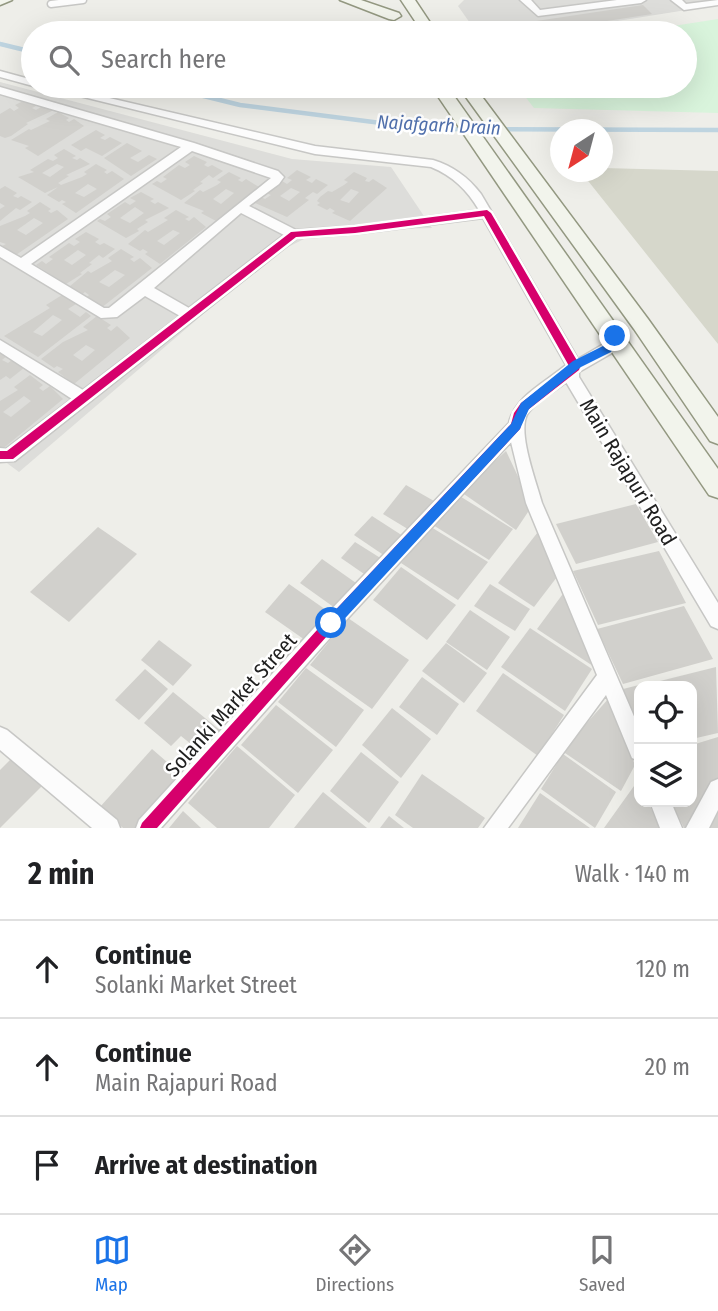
<!DOCTYPE html>
<html lang="en">
<head>
<meta charset="utf-8">
<style>
  body { margin:0; font-family:"Fira Sans Condensed",sans-serif; background:#f2f2f2; color:#202124 }
  .controls { position:absolute; right:21px; bottom:21px; display:grid; overflow:hidden; border-radius:14px; box-shadow:0 7px 28px #0002 }
  .controls button { width:63px; height:63px; display:grid; place-items:center; padding:0; border:0; border-bottom:2px solid #e0e0e0; background:#fff; color:#202124; font:35px sans-serif }
  .compass { position:absolute; left:550px; top:119px; width:63px; height:63px; border-radius:50%; background:#fff; box-shadow:0 7px 28px #0002; rotate:216deg }
  .stop { position:absolute; width:21px; height:21px; margin:-16px; border:5px solid #1a73e8; border-radius:50%; background:#fff }
  .stop.end { background:#1a73e8; border-color:#fff; box-shadow:0 2px 7px #0008 }
  .list { margin:0; padding:0; list-style:none }
  h2 { display:flex; justify-content:space-between; align-items:center; height:91px; margin:0; padding:0 28px; font-size:30px }
  h2 small { font-size:23px; font-weight:400; color:#757577 }
  .list li { display:grid; grid-template-columns:46px 1fr auto; gap:21px; align-items:center; box-sizing:border-box; height:98px; padding:0 28px; border-top:2px solid #e0e0e0 }
  .list b { display:block; font-size:26px; white-space:nowrap }
  .list p { margin:0; font-size:23px; white-space:nowrap; color:#757577 }
  .list em { font-size:23px; font-style:normal; color:#757577 }
  .icon { flex:none; width:38px; height:38px; fill:none; stroke:currentColor; stroke-width:2; stroke-linecap:round; stroke-linejoin:round }
  .map { position:relative; flex:none; width:718px; height:828px; overflow:hidden }
  .search { position:absolute; background:#fff; box-shadow:0 7px 28px #0002; left:21px; right:21px; top:21px; height:77px; display:flex; align-items:center; gap:18px; box-sizing:border-box; padding:0 24px; border-radius:38px; color:#757577; font-size:26px }
  .sheet { height:385px; background:#fff }
  nav { display:flex; justify-content:space-around; align-items:center; box-sizing:border-box; height:98px; border-top:2px solid #e0e0e0; background:#fff; font-size:19px; color:#757577 }
  nav a { display:grid; justify-items:center; gap:4px }
  nav .on { color:#1a73e8 }
  .map>svg:first-child { display:block }
  .residential { fill:#ddddda }
  .construction { fill:#d6d7cb }
  .park { fill:#d9f4dc }
  .lines { fill:none; stroke-linecap:round; stroke-linejoin:round }
  .stream { stroke:#bed4e0; stroke-width:4.5 }
  .building { fill:#d1d0cc; fill-rule:evenodd }
  .service-casing { stroke:#c7c7c5; stroke-width:9 }
  .minor-casing { stroke:#c7c7c5; stroke-width:3 }
  .secondary-casing { stroke:#939881; stroke-width:3 }
  .service { stroke:#fcfcfc; stroke-width:6 }
  .minor { fill:#fcfcfc; fill-rule:evenodd }
  .secondary { fill:#f2f4ec; fill-rule:evenodd }
  .cycleway-casing { stroke:#fff; stroke-width:5 }
  .cycleway { fill:#d6006c; fill-rule:evenodd }
  .route { fill:#1a73e8 }
  .labels { text-anchor:middle; dominant-baseline:central; stroke-width:5; stroke-linejoin:round; paint-order:stroke }
  .far-water-label { font-size:19px; font-style:italic; fill:#5070ad; stroke:#fff }
  .street-label { font-size:21px; fill:#202020; stroke:#fff }
</style>
</head>
<body>
<div class="map">
<svg width="718" height="828" viewBox="0 0 718 828">
  <rect width="100%" height="100%" fill="#eeeee9"/>
  <!-- residential -->
  <g class="residential">
    <path d="M 464,0 L 718,0 L 718,5 L 542,33 L 477,33 L 458,6 Z"/>
    <path d="M 0,82 L 292,159 L 391,167 L 432,228 L 320,231 L 272,255 L 19,472 L 0,458 Z"/>
  </g>
  <!-- construction -->
  <path class="construction" d="M 603,168 L 718,171 L 718,344 L 581,172 L 602,172 Z"/>
  <!-- park -->
  <path class="park" d="M 718,19 L 718,113 L 534,108 L 517,86 L 685,86 L 685,33 L 628,33 Z"/>
  <g class="lines">
    <!-- stream -->
    <g class="stream">
      <path d="M 0,44 L 33,52"/>
      <path d="M 163,86 L 240,105 L 428,129 L 718,130"/>
    </g>
  </g>
  <!-- building -->
  <g class="building">
    <path d="M 643,5 L 652,14 L 530,33 L 508,33 L 503,26 Z"/>
    <path d="M 27,99 L 38,105 L 32,108 L 36,110 L 46,104 L 56,109 L 26,123 L 28,124 L 11,136 L 5,138 L 0,136 L 0,114 L 10,108 L 14,111 L 19,108 L 15,105 Z"/>
    <path d="M 58,112 L 69,118 L 66,120 L 69,122 L 74,119 L 84,126 L 38,156 L 25,148 L 29,146 L 11,140 L 29,129 L 31,130 L 50,121 L 46,119 Z"/>
    <path d="M 96,130 L 105,135 L 100,138 L 105,140 L 110,137 L 122,143 L 102,156 L 86,148 L 81,151 L 71,145 Z"/>
    <path d="M 127,143 L 142,151 L 130,158 L 138,162 L 149,155 L 157,159 L 131,176 L 104,158 Z"/>
    <path d="M 64,149 L 76,156 L 72,158 L 77,160 L 80,158 L 90,164 L 66,175 L 69,176 L 58,183 L 61,185 L 82,177 L 87,174 L 84,172 L 96,164 L 107,170 L 104,172 L 107,174 L 112,171 L 124,179 L 76,213 L 62,204 L 66,202 L 62,200 L 59,202 L 47,195 L 58,187 L 45,193 L 18,177 L 34,172 L 30,170 L 48,159 L 53,161 L 58,158 L 54,155 ZM 57,164 L 64,167 L 50,177 L 42,173 ZM 88,184 L 97,189 L 84,197 L 75,193 Z"/>
    <path d="M 194,156 L 207,162 L 204,165 L 208,167 L 212,165 L 223,171 L 213,178 L 209,175 L 200,182 L 203,183 L 193,190 L 195,191 L 181,200 L 152,184 L 157,181 L 161,183 L 167,179 L 163,177 L 179,165 L 185,168 L 190,165 L 185,162 Z"/>
    <path d="M 297,170 L 311,177 L 306,180 L 312,183 L 316,179 L 328,185 L 317,194 L 313,192 L 305,198 L 309,200 L 287,217 L 253,202 L 261,197 L 265,199 L 271,195 L 266,193 L 282,181 L 287,184 L 292,180 L 287,178 ZM 291,188 L 300,192 L 289,201 L 280,196 Z"/>
    <path d="M 229,172 L 241,178 L 238,180 L 242,182 L 246,179 L 259,187 L 216,221 L 201,213 L 204,211 L 184,203 L 200,190 L 203,192 L 217,185 L 221,182 L 217,180 ZM 226,189 L 234,193 L 221,204 L 213,199 Z"/>
    <path d="M 354,172 L 367,178 L 365,181 L 369,182 L 373,179 L 387,188 L 350,221 L 332,213 L 335,211 L 330,208 L 327,210 L 317,205 L 320,203 L 317,201 L 320,197 L 328,191 L 332,192 L 344,185 L 348,182 L 344,180 ZM 351,189 L 359,192 L 349,203 L 340,200 Z"/>
    <path d="M 5,186 L 17,193 L 13,196 L 18,198 L 21,196 L 32,202 L 20,210 L 16,208 L 0,221 L 0,209 L 5,206 L 0,203 L 0,189 Z"/>
    <path d="M 141,192 L 154,199 L 150,201 L 155,204 L 158,202 L 169,208 L 145,220 L 148,222 L 137,229 L 139,231 L 126,238 L 97,221 L 100,219 L 105,221 L 111,217 L 107,214 L 125,202 L 130,205 L 136,201 L 130,198 ZM 135,207 L 144,213 L 130,223 L 120,218 Z"/>
    <path d="M 40,202 L 51,209 L 48,211 L 51,213 L 57,210 L 68,219 L 16,255 L 2,246 L 6,244 L 0,242 L 0,226 L 25,216 L 30,213 L 27,211 ZM 34,218 L 43,223 L 26,235 L 17,230 Z"/>
    <path d="M 176,210 L 189,217 L 185,219 L 189,221 L 194,217 L 206,227 L 160,264 L 145,254 L 148,252 L 143,249 L 140,251 L 128,244 L 145,230 L 148,232 L 168,220 L 164,218 ZM 173,230 L 180,233 L 164,245 L 157,241 Z"/>
    <path d="M 86,232 L 99,239 L 95,242 L 100,245 L 104,243 L 115,249 L 103,258 L 99,255 L 89,263 L 92,264 L 80,273 L 82,274 L 66,284 L 36,265 L 42,261 L 46,264 L 53,259 L 49,257 L 69,243 L 74,246 L 80,242 L 75,239 ZM 78,250 L 86,255 L 72,265 L 64,260 Z"/>
    <path d="M 121,249 L 134,257 L 130,259 L 134,262 L 140,258 L 152,268 L 101,308 L 86,298 L 89,295 L 85,292 L 81,295 L 69,287 L 88,271 L 91,273 L 112,261 L 108,258 ZM 115,270 L 125,275 L 109,287 L 99,282 Z"/>
    <path d="M 62,295 L 76,304 L 68,309 L 80,317 L 86,312 L 91,316 L 38,357 L 4,336 L 50,308 L 46,305 ZM 53,315 L 62,320 L 42,336 L 33,332 Z"/>
    <path d="M 97,316 L 111,325 L 107,328 L 111,331 L 117,326 L 130,338 L 74,384 L 58,372 L 63,369 L 57,366 L 54,368 L 41,359 L 63,342 L 88,330 L 83,327 ZM 86,345 L 95,350 L 82,361 L 73,355 Z"/>
    <path d="M 0,351 L 7,356 L 2,360 L 8,363 L 12,360 L 24,368 L 10,379 L 6,376 L 0,380 Z"/>
    <path d="M 30,375 L 43,385 L 39,388 L 43,391 L 50,386 L 63,399 L 0,451 L 0,401 L 18,390 L 14,387 ZM 24,396 L 31,401 L 11,417 L 3,412 Z"/>
    <path d="M 506,451 L 532,506 L 516,530 L 461,492 Z"/>
    <path d="M 406,485 L 434,501 L 411,531 L 383,514 Z"/>
    <path d="M 458,495 L 513,529 L 489,560 L 433,525 Z"/>
    <path d="M 636,504 L 658,542 L 576,564 L 556,524 Z"/>
    <path d="M 372,516 L 403,536 L 385,556 L 354,535 Z"/>
    <path d="M 98,527 L 137,554 L 69,622 L 30,592 Z"/>
    <path d="M 431,527 L 488,562 L 458,600 L 401,563 Z"/>
    <path d="M 541,528 L 557,577 L 534,607 L 498,583 Z"/>
    <path d="M 355,542 L 382,559 L 367,576 L 341,558 Z"/>
    <path d="M 659,551 L 686,603 L 598,625 L 573,571 Z"/>
    <path d="M 322,559 L 356,583 L 335,608 L 300,583 Z"/>
    <path d="M 401,567 L 456,605 L 427,640 L 373,600 Z"/>
    <path d="M 289,584 L 329,612 L 305,640 L 265,612 Z"/>
    <path d="M 490,584 L 530,609 L 515,631 L 474,606 Z"/>
    <path d="M 565,591 L 593,666 L 537,629 Z"/>
    <path d="M 684,606 L 713,659 L 623,684 L 597,629 Z"/>
    <path d="M 470,610 L 510,637 L 487,670 L 446,642 Z"/>
    <path d="M 348,618 L 409,660 L 372,709 L 310,665 Z"/>
    <path d="M 530,628 L 592,669 L 565,711 L 501,667 Z"/>
    <path d="M 159,640 L 192,665 L 173,686 L 141,660 Z"/>
    <path d="M 446,643 L 487,673 L 464,703 L 422,671 Z"/>
    <path d="M 716,667 L 718,733 L 692,739 L 692,686 L 640,686 Z"/>
    <path d="M 306,668 L 364,710 L 336,747 L 278,702 Z"/>
    <path d="M 145,669 L 168,689 L 139,720 L 115,700 Z"/>
    <path d="M 503,673 L 564,715 L 538,756 L 476,711 Z"/>
    <path d="M 422,677 L 459,704 L 437,735 L 399,707 Z"/>
    <path d="M 639,685 L 639,736 L 619,690 Z"/>
    <path d="M 173,692 L 221,731 L 202,753 L 181,736 L 171,746 L 144,723 Z"/>
    <path d="M 609,698 L 635,765 L 621,791 L 562,751 Z"/>
    <path d="M 276,705 L 333,750 L 298,793 L 241,745 Z"/>
    <path d="M 392,708 L 431,739 L 401,778 L 362,745 Z"/>
    <path d="M 718,737 L 718,828 L 684,828 L 671,802 L 692,802 L 692,745 Z"/>
    <path d="M 237,746 L 295,795 L 269,828 L 217,828 L 188,803 Z"/>
    <path d="M 152,749 L 182,775 L 137,828 L 123,828 L 100,807 Z"/>
    <path d="M 361,752 L 399,782 L 369,823 L 330,791 Z"/>
    <path d="M 563,754 L 616,792 L 595,828 L 541,789 Z"/>
    <path d="M 14,756 L 43,785 L 0,828 L 0,770 Z"/>
    <path d="M 422,774 L 485,818 L 478,828 L 413,828 L 395,815 Z"/>
    <path d="M 639,779 L 639,802 L 648,802 L 660,828 L 604,828 Z"/>
    <path d="M 323,792 L 367,828 L 294,828 Z"/>
    <path d="M 540,793 L 590,828 L 518,828 Z"/>
    <path d="M 183,811 L 201,828 L 169,828 Z"/>
    <path d="M 389,816 L 404,828 L 380,828 Z"/>
  </g>
  <g class="lines">
    <!-- service casing -->
    <g class="service-casing">
      <path id="service" d="M 51,4 L 83,0"/>
    </g>
    <!-- minor casing -->
    <g class="minor-casing">
      <g id="minor">
        <path d="M 520,0 L 531,0 L 540,10 L 617,0 L 646,0 L 641,3 L 538,16 Z"/>
        <path d="M 671,0 L 682,0 L 686,4 L 718,0 L 718,5 L 684,10 Z"/>
        <path d="M 0,71 L 33,80 L 33,86 L 35,86 L 33,86 L 0,77 Z"/>
        <path d="M 39,86 L 58,86 L 315,146 L 433,160 C 453,166 468,177 481,194 L 578,359 L 602,345 L 610,332 L 620,332 L 622,336 L 612,353 L 579,372 L 579,377 L 718,603 L 718,629 L 711,626 L 566,382 C 555,391 537,401 528,413 C 516,430 537,484 542,503 L 639,728 L 639,761 L 632,758 L 606,695 L 508,828 L 484,828 L 597,675 L 526,503 L 511,442 L 338,629 L 161,828 L 136,828 L 139,820 L 324,617 L 509,423 C 515,396 546,382 566,365 L 483,218 L 355,234 L 297,238 L 15,461 L 0,462 L 0,448 L 6,449 L 72,399 L 0,352 L 0,340 L 83,390 L 180,316 L 145,296 L 117,317 L 101,318 L 0,257 L 0,246 L 21,258 L 181,147 L 0,94 L 0,87 L 194,143 L 278,171 L 284,177 L 279,184 L 249,206 L 296,230 L 355,226 L 479,210 C 467,190 453,176 431,167 L 315,154 ZM 192,151 L 271,178 L 109,308 L 104,308 L 31,264 ZM 241,213 L 284,235 L 189,308 L 154,288 Z"/>
        <path d="M 0,727 L 7,730 L 117,820 L 120,828 L 92,828 L 0,750 Z"/>
        <path d="M 718,779 L 718,810 L 709,828 L 686,828 L 711,782 Z"/>
        <path d="M 650,802 L 671,802 L 682,828 L 660,828 Z"/>
      </g>
    </g>
    <!-- secondary casing -->
    <g class="secondary-casing">
      <g id="secondary">
        <path d="M 0,0 L 12,0 L 0,5 Z"/>
        <path d="M 340,0 L 361,0 L 399,13 L 401,16 L 394,20 L 389,19 Z"/>
        <path d="M 401,0 L 415,0 L 437,33 L 423,33 Z"/>
        <path d="M 431,86 L 447,86 L 718,469 L 718,498 L 709,495 Z"/>
        <path d="M 458,86 L 474,86 L 648,319 L 718,417 L 718,444 L 710,441 L 634,329 Z"/>
      </g>
    </g>
    <!-- service -->
    <use href="#service" class="service"/>
    <!-- minor -->
    <use href="#minor" class="minor"/>
    <!-- secondary -->
    <use href="#secondary" class="secondary"/>
    <!-- cycleway casing -->
    <g class="cycleway-casing">
      <path id="cycleway" d="M 487,210 L 491,213 L 579,364 L 580,367 L 579,370 L 529,409 L 524,414 L 520,429 L 335,627 L 157,828 L 140,828 L 142,823 L 327,619 L 511,424 L 514,413 L 521,403 L 569,366 L 484,216 L 355,233 L 296,237 L 13,459 L 0,459 L 0,451 L 7,451 L 291,232 L 355,227 Z"/>
    </g>
    <!-- cycleway -->
    <use href="#cycleway" class="cycleway"/>
  </g>
  <!-- route -->
  <path class="route" d="M 615,333 L 620,336 L 611,352 L 581,367 L 529,409 L 520,429 L 336,628 L 327,628 L 327,619 L 511,424 L 521,403 L 573,361 L 603,346 L 611,334 Z"/>
  <g class="labels">
    <!-- far-water labels -->
    <g class="far-water-label">
      <text transform="translate(439 125) rotate(3)">Najafgarh Drain</text>
    </g>
    <!-- street labels -->
    <g class="street-label">
      <text transform="translate(628 472) rotate(59)">Main Rajapuri Road</text>
      <text transform="translate(231 705) rotate(-48)">Solanki Market Street</text>
    </g>
  </g>
</svg>
<div class="controls">
<button><svg class="icon" aria-label="locate" viewBox="0 0 24 24"><circle cx="12" cy="12" r="6"/><path d="M12 2v4M12 18v4M2 12h4M18 12h4"/></svg></button>
<button><svg class="icon" aria-label="layers" viewBox="0 0 24 24"><path d="M12 4l9 5-9 5-9-5zM3 14l9 5 9-5"/></svg></button>
</div>
<svg class="compass" viewBox="-18 -18 36 36"><path d="M0-13l5 13h-10z" fill="#e53935"/><path d="M0 13l5-13h-10z" fill="#757577"/></svg>
<div class="stop" style="left:331px;top:623px"></div>
<div class="stop end" style="left:615px;top:336px"></div>
<div class="search"><svg class="icon" aria-label="search" viewBox="0 0 24 24"><circle cx="10" cy="10" r="6"/><path d="M15 15l6 6"/></svg>Search here</div>
</div>
<section class="sheet">
<h2>2 min<small>Walk · 140 m</small></h2>
<ul class="list">
<li><svg class="icon" aria-label="ahead" viewBox="0 0 24 24"><path d="M12 20V5M6 11l6-6 6 6"/></svg><div><b>Continue</b><p>Solanki Market Street</p></div><em>120 m</em></li>
<li><svg class="icon" aria-label="ahead" viewBox="0 0 24 24"><path d="M12 20V5M6 11l6-6 6 6"/></svg><div><b>Continue</b><p>Main Rajapuri Road</p></div><em>20 m</em></li>
<li><svg class="icon" aria-label="arrive" viewBox="0 0 24 24"><path d="M6 21V4h12l-3 4 3 4H6"/></svg><div><b>Arrive at destination</b></div></li>
</ul>
</section>
<nav>
<a class="on"><svg class="icon" aria-label="map" viewBox="0 0 24 24"><path d="M3 6l6-2 6 2 6-2v14l-6 2-6-2-6 2zM9 4v14M15 6v14"/></svg>Map</a>
<a><svg class="icon" aria-label="directions" viewBox="0 0 24 24"><path d="M12 3l9 9-9 9-9-9zM9 14v-3h6M13 9l2 2-2 2"/></svg>Directions</a>
<a><svg class="icon" aria-label="saved" viewBox="0 0 24 24"><path d="M7 4h10v16l-5-4-5 4z"/></svg>Saved</a>
</nav>
</body>
</html>
